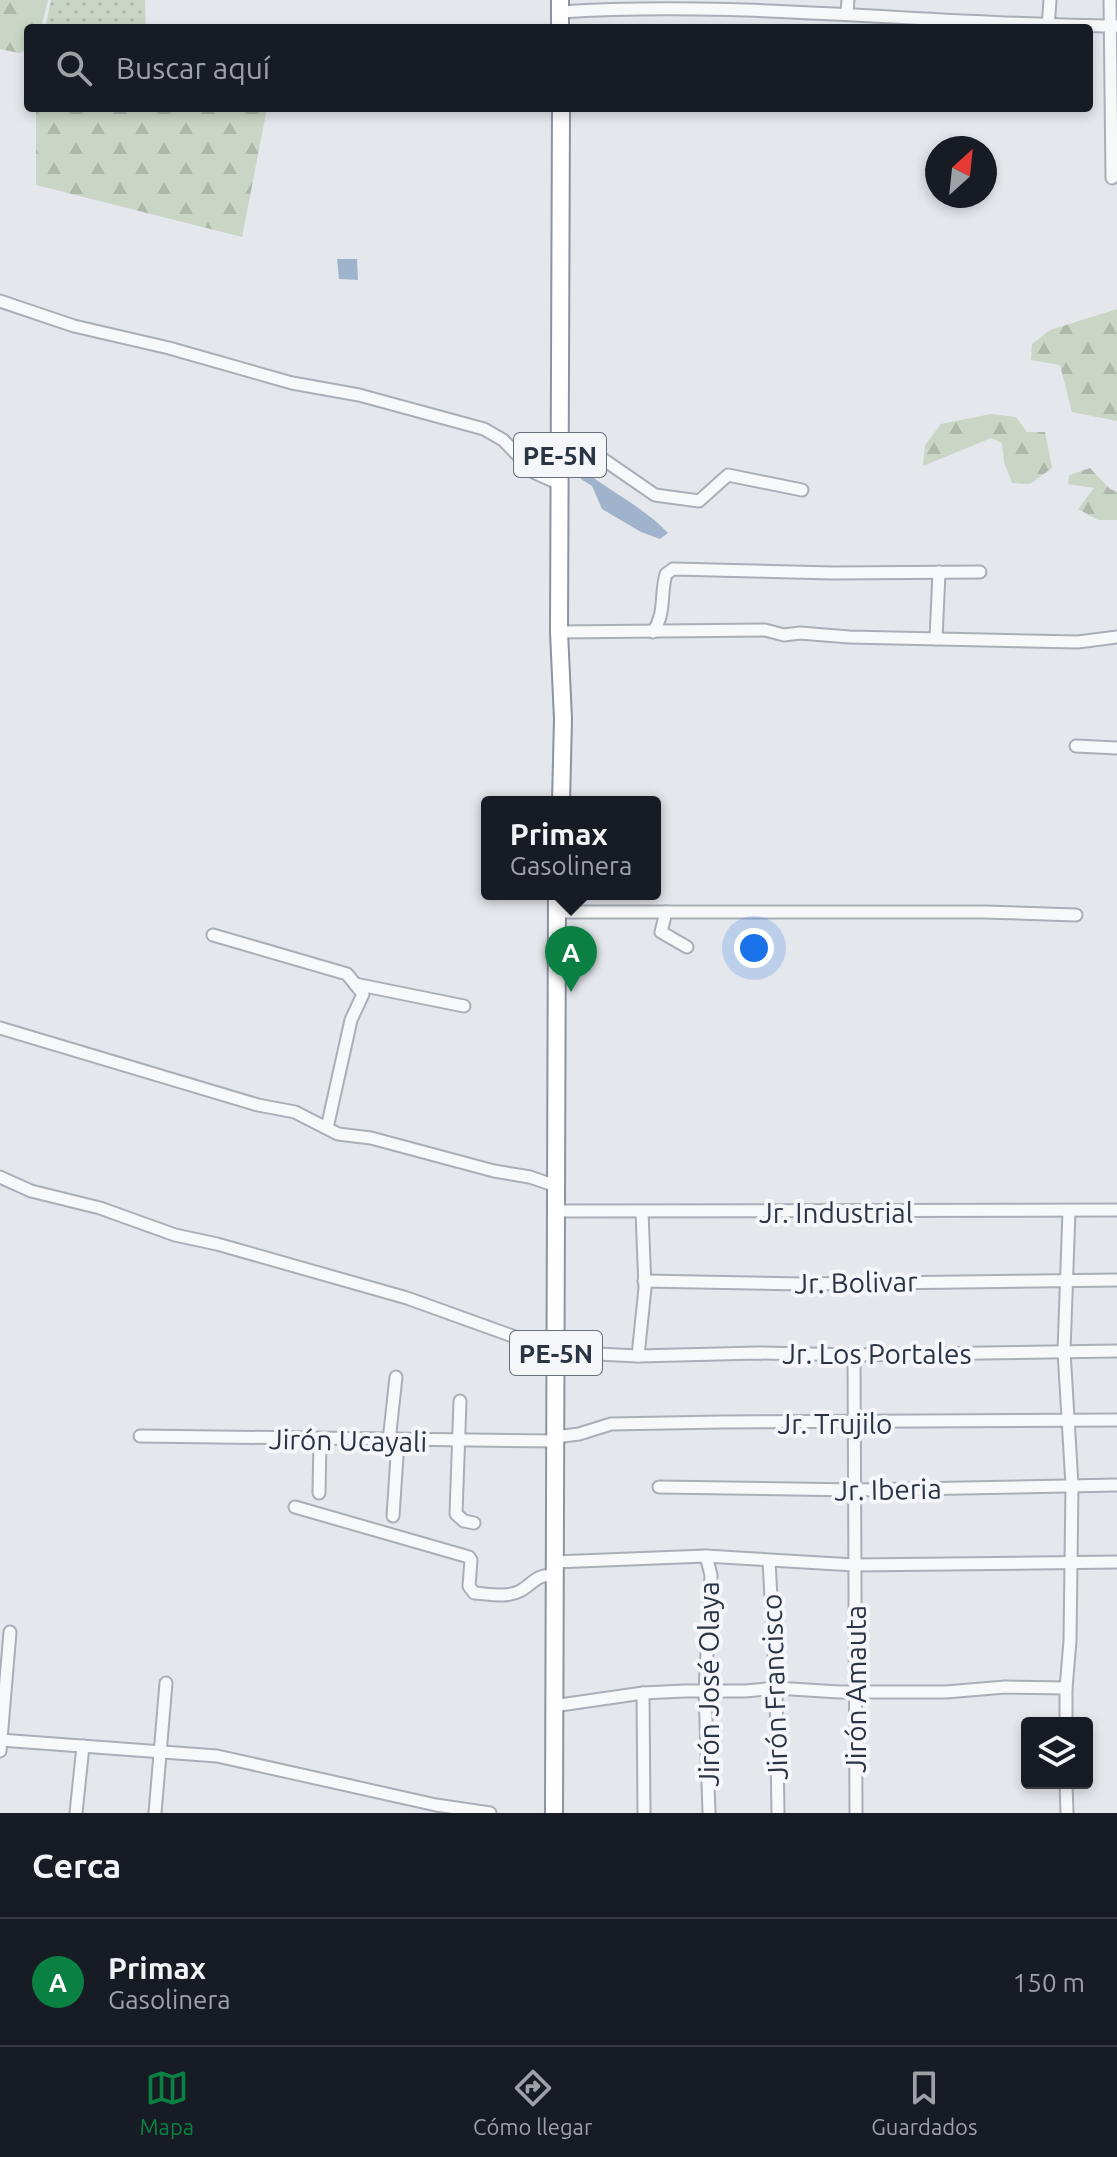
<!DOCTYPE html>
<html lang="es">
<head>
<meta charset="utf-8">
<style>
  body { margin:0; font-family:Ubuntu,sans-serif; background:#242831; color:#f1f3f6 }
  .controls { position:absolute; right:24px; bottom:24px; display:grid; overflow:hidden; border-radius:8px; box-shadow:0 4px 12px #0003 }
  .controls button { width:72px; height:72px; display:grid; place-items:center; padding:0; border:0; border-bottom:2px solid #363941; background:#171b24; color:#f1f3f6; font:40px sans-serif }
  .compass { position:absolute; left:925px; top:136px; width:72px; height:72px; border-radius:50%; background:#171b24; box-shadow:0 4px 12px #0003; rotate:27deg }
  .you { position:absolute; left:754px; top:948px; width:28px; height:28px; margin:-20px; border:6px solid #fff; border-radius:50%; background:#1a73e8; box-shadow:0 0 0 12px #1a73e833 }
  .badge { display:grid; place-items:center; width:52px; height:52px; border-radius:50%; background:#0b8043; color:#fff; font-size:26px; font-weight:700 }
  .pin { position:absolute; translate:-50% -66px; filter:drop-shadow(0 2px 4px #0008) }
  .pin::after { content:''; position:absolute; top:42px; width:28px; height:24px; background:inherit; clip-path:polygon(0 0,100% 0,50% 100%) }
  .popup { position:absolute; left:481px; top:796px; width:180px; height:104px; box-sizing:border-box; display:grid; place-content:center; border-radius:8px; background:#171b24; filter:drop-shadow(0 2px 6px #0005); font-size:26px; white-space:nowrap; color:#9ea1a6 }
  .popup b { font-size:30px; color:#f1f3f6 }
  .popup::after { content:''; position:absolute; left:50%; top:100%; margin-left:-16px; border:16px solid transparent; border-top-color:#171b24 }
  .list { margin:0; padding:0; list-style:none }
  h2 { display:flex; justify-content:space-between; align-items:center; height:104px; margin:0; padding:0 32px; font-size:34px }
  h2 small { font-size:26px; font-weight:400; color:#9ea1a6 }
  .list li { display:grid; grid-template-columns:52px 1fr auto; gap:24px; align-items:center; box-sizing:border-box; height:128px; padding:0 32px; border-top:2px solid #363941 }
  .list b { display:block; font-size:30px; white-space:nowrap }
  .list p { margin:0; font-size:26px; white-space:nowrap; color:#9ea1a6 }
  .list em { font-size:26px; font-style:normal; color:#9ea1a6 }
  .icon { flex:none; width:44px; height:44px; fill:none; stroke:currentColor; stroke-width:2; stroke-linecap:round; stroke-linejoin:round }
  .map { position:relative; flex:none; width:1117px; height:1813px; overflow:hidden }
  .search { position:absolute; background:#171b24; box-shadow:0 4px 12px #0003; left:24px; right:24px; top:24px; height:88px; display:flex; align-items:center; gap:20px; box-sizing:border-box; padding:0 28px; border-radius:8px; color:#9ea1a6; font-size:30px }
  .sheet { height:232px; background:#171b24 }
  nav { display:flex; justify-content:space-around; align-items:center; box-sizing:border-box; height:112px; border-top:2px solid #363941; background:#171b24; font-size:22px; color:#9ea1a6 }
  nav a { display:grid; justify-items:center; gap:4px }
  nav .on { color:#0b8043 }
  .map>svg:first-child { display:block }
  .grass { fill:url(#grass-dots) }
  .forest { fill:url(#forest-firs) }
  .water { fill:#9fb4cc }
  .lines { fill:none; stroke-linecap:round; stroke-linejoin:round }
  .minor-casing { stroke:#a9aeb7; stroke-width:15 }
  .highway-casing { stroke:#8b94a3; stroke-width:20 }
  .minor { stroke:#f7f8fa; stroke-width:11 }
  .highway { stroke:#fff; stroke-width:16 }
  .labels { text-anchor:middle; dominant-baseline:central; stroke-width:8; stroke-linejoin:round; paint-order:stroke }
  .shield { fill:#f4f6f9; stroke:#676e7b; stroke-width:2 }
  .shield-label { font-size:26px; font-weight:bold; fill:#2b3445 }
  .street-label { font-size:28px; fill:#2b3445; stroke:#f4f6f9 }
</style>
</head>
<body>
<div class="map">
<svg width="1117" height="1813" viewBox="0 0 1117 1813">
  <defs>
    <pattern id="grass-dots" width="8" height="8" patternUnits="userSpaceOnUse" patternTransform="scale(2)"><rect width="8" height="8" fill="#c9d6c5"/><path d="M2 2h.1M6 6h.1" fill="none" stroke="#adb8ab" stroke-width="1.8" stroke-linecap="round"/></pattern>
    <pattern id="forest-firs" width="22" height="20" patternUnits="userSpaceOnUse" patternTransform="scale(2)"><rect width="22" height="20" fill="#c9d6c5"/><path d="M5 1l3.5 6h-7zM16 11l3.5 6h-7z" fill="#adb8ab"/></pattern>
  </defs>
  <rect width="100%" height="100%" fill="#e4e7ec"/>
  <!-- grass -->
  <path class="grass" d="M 51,0 L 145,0 L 146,28 L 45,28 Z"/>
  <!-- forest -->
  <g class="forest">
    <path d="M 0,0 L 48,0 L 41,28 L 28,28 L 28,49 L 19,53 L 0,49 Z"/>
    <path d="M 36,108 L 267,108 L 242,237 L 36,185 Z"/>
    <path d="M 1117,309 L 1117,421 L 1072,412 L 1060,365 L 1031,360 L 1032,344 L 1050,330 Z"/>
    <path d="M 991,414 L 1016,417 L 1027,432 L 1045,432 L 1052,468 L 1030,484 L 1012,483 L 1004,462 L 1002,443 L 991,438 L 923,466 L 925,445 L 941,424 Z"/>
    <path d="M 1090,468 L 1110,489 L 1117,492 L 1117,520 L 1098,520 L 1078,509 L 1094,488 L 1068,484 L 1069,475 Z"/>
  </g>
  <!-- water -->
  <g class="water">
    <path d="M 337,259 L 357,259 L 358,280 L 339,279 Z"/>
    <path d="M 573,462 C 604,489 639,503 668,533 L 660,539 L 641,532 L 602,509 L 592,486 L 581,479 Z"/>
  </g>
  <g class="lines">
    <!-- minor casing -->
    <g class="minor-casing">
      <g id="minor">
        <path d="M 1110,0 L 1112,178"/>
        <path d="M 560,12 C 746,0 931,25 1117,26"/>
        <path d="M 847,12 L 848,0"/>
        <path d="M 1048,28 L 1050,0"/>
        <path d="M 0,301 L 74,326 L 169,348 L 292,383 L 359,395 L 484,429 L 503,440 L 535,473 L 560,484"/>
        <path d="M 560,446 L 597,455 L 655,495 L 699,501 L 728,475 L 802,490"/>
        <path d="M 559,632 L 765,630 L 784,635 L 800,633 L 849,637 L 1078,642 L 1117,637"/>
        <path d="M 653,632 C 666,613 660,595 666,574 L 673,569 L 833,573 L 980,572"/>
        <path d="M 936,639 L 939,572"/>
        <path d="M 1076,746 L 1117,748"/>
        <path d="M 557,912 L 985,912 L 1076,915"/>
        <path d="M 666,912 L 661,932 L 687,947"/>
        <path d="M 213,935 L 347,974 L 363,994 L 351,1020 L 327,1128"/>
        <path d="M 355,984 L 464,1006"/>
        <path d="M 0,1028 L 258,1105 L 295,1112 L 338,1134 L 371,1138 L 494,1171 L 530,1177 L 556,1186"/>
        <path d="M 0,1177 L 31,1191 L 100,1208 L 175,1235 L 217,1244 L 407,1298 L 518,1338 L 597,1354 L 638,1356 L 758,1353 L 854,1355 L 1117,1351"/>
        <path d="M 556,1211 L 1117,1210"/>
        <path d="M 644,1281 L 803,1284 L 1117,1280"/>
        <path d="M 854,1355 L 856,1813"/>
        <path d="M 638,1356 L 645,1288 L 642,1212"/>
        <path d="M 460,1401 L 456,1514 L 464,1521 L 474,1523"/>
        <path d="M 140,1436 L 555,1441"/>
        <path d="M 555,1437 L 579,1434 L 611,1424 L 722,1422 L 1117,1420"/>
        <path d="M 389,1441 L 396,1377"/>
        <path d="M 659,1487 L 855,1490 L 1117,1485"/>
        <path d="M 319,1493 L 320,1440"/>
        <path d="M 295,1507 L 469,1557 L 471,1560 L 469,1586 L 474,1593 C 489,1594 507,1598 520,1591 C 533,1584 537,1573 554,1576"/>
        <path d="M 393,1516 L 398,1441"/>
        <path d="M 706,1556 L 711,1575 L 705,1691 L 709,1813"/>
        <path d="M 769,1561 L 776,1688 L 778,1813"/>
        <path d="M 554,1562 L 706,1556 L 854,1565 L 1117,1562"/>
        <path d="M 1066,1688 L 1070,1641 L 1072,1485 L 1064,1351 L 1069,1211"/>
        <path d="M 643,1693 L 644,1813"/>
        <path d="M 553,1706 L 643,1693 L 684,1691 L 745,1691 L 776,1688 L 839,1692 L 946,1692 L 1005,1687 L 1066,1688 L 1066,1723"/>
        <path d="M 0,1740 L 217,1756 L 436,1805 L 490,1813"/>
        <path d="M 0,1751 L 10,1632"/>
        <path d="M 1066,1783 L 1067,1813"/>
        <path d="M 76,1813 L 83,1746"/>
        <path d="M 155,1813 L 166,1683"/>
      </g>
    </g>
    <!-- highway casing -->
    <g class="highway-casing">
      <g id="highway">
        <path d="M 560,0 L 560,28"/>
        <path d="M 561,802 L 563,719 L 559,632 L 561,108"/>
        <path d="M 554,1813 L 557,894"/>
      </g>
    </g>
    <!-- minor -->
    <use href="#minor" class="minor"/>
    <!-- highway -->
    <use href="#highway" class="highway"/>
  </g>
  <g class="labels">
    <!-- shield labels -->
    <g class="shield">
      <rect x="514" y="433" width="92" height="44" rx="6"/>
      <rect x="510" y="1331" width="92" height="44" rx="6"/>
    </g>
    <g class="shield-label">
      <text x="560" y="455">PE-5N</text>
      <text x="556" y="1353">PE-5N</text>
    </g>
    <!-- street labels -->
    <g class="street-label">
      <text x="836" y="1212">Jr. Industrial</text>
      <text transform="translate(856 1282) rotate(-1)">Jr. Bolivar</text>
      <text x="877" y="1353">Jr. Los Portales</text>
      <text x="835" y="1423">Jr. Trujilo</text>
      <text transform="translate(348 1440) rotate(1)">Jirón Ucayali</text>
      <text transform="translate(888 1489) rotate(-1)">Jr. Iberia</text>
      <text transform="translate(708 1684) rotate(-90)">Jirón José Olaya</text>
      <text transform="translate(774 1687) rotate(-92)">Jirón Francisco</text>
      <text transform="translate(855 1689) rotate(-90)">Jirón Amauta</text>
    </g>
  </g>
</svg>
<div class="controls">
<button><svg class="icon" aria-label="layers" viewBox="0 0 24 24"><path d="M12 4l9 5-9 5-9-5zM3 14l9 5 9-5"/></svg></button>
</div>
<svg class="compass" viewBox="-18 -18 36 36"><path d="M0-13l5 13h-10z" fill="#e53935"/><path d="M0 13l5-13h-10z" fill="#9ea1a6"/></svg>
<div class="you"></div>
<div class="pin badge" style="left:571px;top:992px">A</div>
<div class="popup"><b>Primax</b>Gasolinera</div>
<div class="search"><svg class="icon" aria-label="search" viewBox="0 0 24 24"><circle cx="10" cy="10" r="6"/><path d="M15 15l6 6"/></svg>Buscar aquí</div>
</div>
<section class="sheet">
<h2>Cerca<small></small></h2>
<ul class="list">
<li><span class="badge">A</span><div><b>Primax</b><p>Gasolinera</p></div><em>150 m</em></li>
</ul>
</section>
<nav>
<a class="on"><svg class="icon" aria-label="map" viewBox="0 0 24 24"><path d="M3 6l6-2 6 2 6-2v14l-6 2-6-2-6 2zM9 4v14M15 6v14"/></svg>Mapa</a>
<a><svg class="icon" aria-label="directions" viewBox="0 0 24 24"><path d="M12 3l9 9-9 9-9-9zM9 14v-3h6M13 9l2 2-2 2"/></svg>Cómo llegar</a>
<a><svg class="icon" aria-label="saved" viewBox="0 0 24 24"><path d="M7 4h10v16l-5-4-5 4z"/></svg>Guardados</a>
</nav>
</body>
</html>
